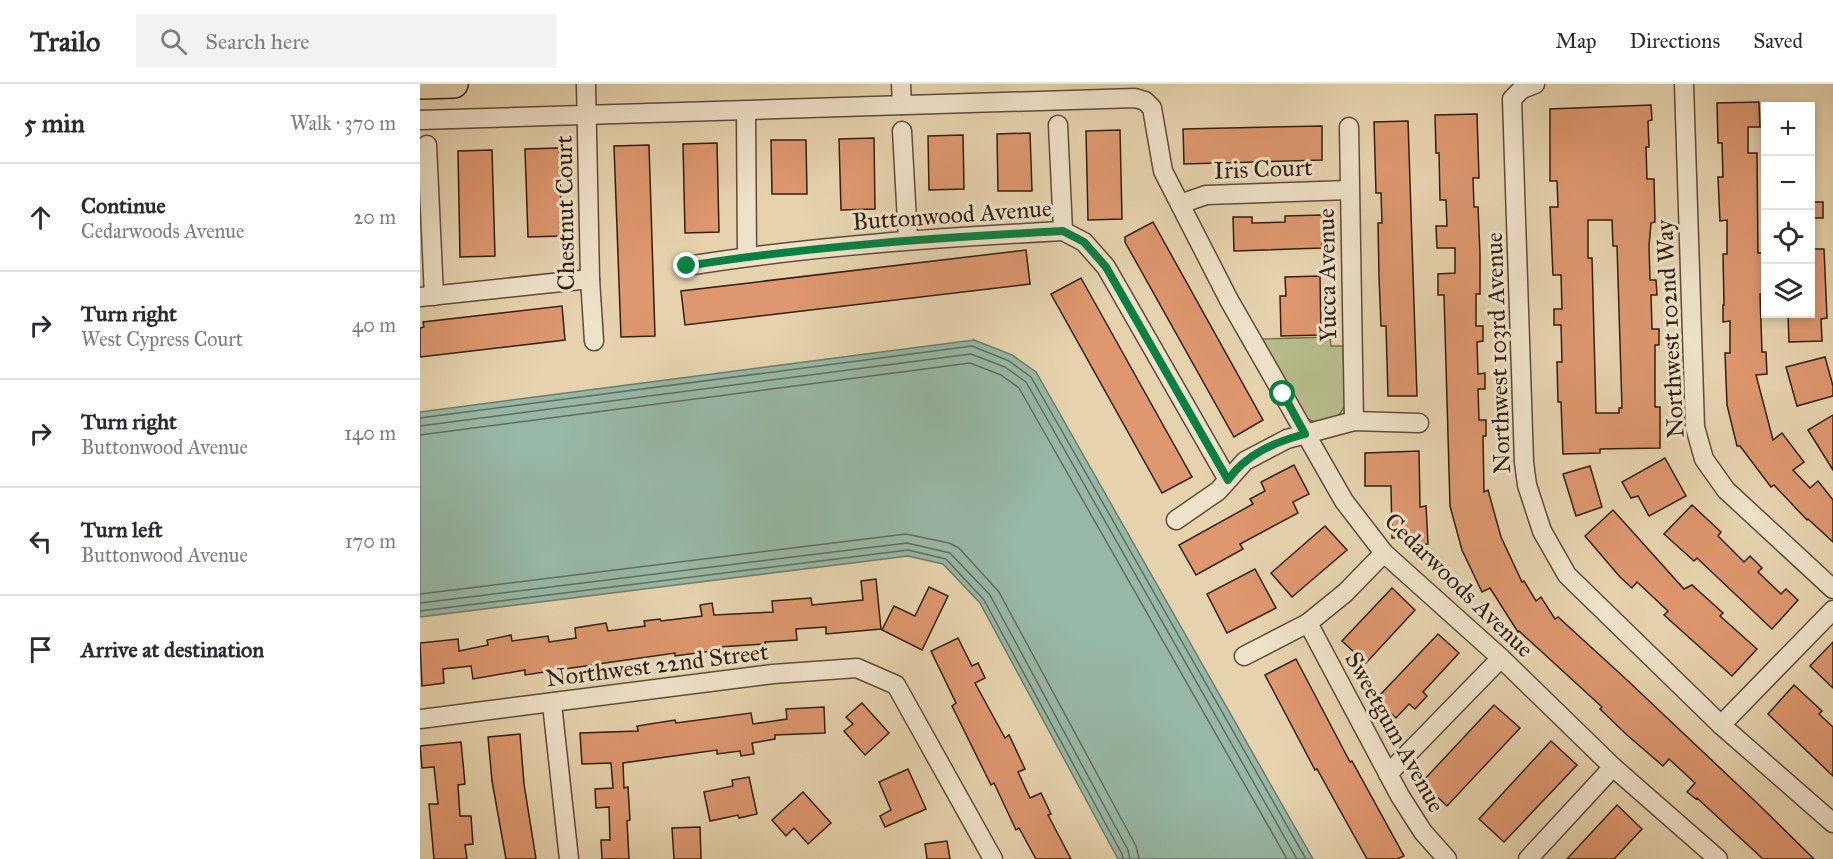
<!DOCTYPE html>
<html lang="en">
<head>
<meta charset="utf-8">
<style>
  body { margin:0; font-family:"IM FELL Great Primer",serif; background:#f2f2f3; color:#2b2b33 }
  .controls { position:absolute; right:18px; top:18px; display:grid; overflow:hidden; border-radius:0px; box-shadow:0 3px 9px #0003 }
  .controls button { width:54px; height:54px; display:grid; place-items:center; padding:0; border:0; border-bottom:2px solid #e1e1e2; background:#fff; color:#2b2b33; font:30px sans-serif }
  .stop { position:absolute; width:18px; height:18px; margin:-14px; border:4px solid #0b8043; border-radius:50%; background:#fff }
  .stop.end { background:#0b8043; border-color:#fff; box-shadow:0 2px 6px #0008 }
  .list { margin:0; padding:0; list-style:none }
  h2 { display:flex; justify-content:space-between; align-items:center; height:78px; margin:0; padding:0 24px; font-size:26px }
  h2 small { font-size:20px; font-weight:400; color:#7c7c81 }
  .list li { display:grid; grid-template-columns:39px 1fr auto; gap:18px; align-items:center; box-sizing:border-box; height:108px; padding:0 24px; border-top:2px solid #e1e1e2 }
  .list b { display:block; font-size:22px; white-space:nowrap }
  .list p { margin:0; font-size:20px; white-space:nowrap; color:#7c7c81 }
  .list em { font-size:20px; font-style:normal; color:#7c7c81 }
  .icon { flex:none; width:33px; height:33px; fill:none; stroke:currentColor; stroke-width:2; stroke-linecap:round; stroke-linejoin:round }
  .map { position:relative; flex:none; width:1413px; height:775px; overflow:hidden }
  header { display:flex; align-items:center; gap:36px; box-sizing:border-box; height:84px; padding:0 30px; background:#fff; border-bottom:2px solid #e1e1e2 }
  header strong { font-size:28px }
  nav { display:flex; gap:33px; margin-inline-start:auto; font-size:21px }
  .search { width:420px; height:54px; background:#f2f2f3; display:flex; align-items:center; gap:15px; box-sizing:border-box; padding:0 21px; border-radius:0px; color:#7c7c81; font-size:22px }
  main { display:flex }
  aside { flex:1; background:#fff }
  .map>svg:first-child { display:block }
  .green { fill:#b6bc8a; stroke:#746e4d; stroke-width:1.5 }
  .water { fill:#97b8a7; stroke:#6f7b6b; stroke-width:1.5 }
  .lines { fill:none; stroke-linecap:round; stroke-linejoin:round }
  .shore { stroke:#656c5c; stroke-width:1.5 }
  .building { fill:#de976f; stroke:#331f10; stroke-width:1.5; fill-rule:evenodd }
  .minor-casing { stroke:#604c38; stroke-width:21 }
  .primary-casing { stroke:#331f10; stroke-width:30 }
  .minor { stroke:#efe2ca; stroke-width:18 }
  .primary { stroke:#e6d3ae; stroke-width:27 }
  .route { stroke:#0b8043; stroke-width:8 }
  .labels { text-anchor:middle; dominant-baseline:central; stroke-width:6; stroke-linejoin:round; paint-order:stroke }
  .street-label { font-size:24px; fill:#331f10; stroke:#efe2ca }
</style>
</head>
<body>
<header>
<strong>Trailo</strong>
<div class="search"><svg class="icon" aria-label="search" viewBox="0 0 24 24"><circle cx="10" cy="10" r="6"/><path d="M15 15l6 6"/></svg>Search here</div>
<nav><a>Map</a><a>Directions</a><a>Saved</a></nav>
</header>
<main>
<aside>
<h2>5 min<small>Walk · 370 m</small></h2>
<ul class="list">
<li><svg class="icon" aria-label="ahead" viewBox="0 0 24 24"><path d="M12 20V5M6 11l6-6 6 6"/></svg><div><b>Continue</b><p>Cedarwoods Avenue</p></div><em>20 m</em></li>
<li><svg class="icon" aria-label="right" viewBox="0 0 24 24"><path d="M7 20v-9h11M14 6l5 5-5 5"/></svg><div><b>Turn right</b><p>West Cypress Court</p></div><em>40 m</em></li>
<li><svg class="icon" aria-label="right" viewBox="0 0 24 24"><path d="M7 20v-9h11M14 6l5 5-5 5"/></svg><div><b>Turn right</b><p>Buttonwood Avenue</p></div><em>140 m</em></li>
<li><svg class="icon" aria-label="left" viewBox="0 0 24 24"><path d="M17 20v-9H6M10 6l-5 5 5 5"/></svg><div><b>Turn left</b><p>Buttonwood Avenue</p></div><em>170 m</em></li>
<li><svg class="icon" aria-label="arrive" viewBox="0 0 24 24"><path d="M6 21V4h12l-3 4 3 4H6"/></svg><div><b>Arrive at destination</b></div></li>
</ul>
</aside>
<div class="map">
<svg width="1413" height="775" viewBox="0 0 1413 775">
  <rect width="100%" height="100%" fill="#e6d3ae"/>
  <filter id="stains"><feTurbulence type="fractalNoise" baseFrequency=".00333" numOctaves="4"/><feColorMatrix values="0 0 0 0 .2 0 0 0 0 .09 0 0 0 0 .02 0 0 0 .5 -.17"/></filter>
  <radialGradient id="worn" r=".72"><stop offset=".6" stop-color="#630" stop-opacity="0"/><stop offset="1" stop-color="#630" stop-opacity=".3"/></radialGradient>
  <!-- green -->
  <path class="green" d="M 910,253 L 911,262 L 923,262 L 925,320 C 920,337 901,343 886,334 L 841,255 Z"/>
  <!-- water -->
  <path class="water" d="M 554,256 L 592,271 L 616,288 L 893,775 L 698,775 L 560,519 L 523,480 L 488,472 L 0,533 L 0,328 Z"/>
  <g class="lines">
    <!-- shore -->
    <g class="shore">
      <path d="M 0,334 L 552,262 L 589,277 L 611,293 L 886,775"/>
      <path d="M 0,342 L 551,270 L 585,283 L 606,298 L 877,775"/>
      <path d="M 0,351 L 550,279 L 581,291 L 599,304 L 867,775"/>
      <path d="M 0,510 L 486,450 L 529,459 L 539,464 L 579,508 L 716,762 L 719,775"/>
      <path d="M 0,519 L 487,459 L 530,469 L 570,511 L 708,766 L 710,775"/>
      <path d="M 0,527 L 488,466 L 526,475 L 564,516 L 702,770 L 703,775"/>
    </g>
  </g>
  <!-- building -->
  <g class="building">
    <path d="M 1339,18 L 1340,43 L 1328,43 L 1328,69 L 1337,69 L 1338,169 L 1344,169 L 1345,209 L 1340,210 L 1342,268 L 1346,268 L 1347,290 L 1336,291 L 1353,356 L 1362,349 L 1384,378 L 1373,386 L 1390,404 L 1398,397 L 1413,416 L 1413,458 L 1388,435 L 1387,436 L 1354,401 L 1351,403 L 1320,362 L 1317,362 L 1307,321 L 1305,269 L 1310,269 L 1310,237 L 1303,238 L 1303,221 L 1304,221 L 1303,170 L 1307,170 L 1307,136 L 1300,137 L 1298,93 L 1303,93 L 1302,59 L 1298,59 L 1297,19 Z"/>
    <path d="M 1231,21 L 1232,36 L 1228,37 L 1229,63 L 1226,63 L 1227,95 L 1234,95 L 1235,138 L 1231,139 L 1229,162 L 1230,196 L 1236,196 L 1237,211 L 1231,211 L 1232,245 L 1239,245 L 1239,261 L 1235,261 L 1235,323 L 1240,323 L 1240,364 L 1180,365 L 1180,369 L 1143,370 L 1141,318 L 1138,318 L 1137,278 L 1142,278 L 1141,241 L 1134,241 L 1134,225 L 1142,225 L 1141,191 L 1133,191 L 1130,123 L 1138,123 L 1137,97 L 1130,97 L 1130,25 ZM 1168,136 L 1192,136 L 1193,162 L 1197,162 L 1202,324 L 1199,324 L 1199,329 L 1176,329 L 1172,174 L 1168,174 Z"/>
    <path d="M 1057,30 L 1059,94 L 1053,94 L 1054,123 L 1058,123 L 1060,170 L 1060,210 L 1056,210 L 1056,242 L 1063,242 L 1063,257 L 1057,258 L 1058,290 L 1065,289 L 1065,305 L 1058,305 L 1059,336 L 1066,336 L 1066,352 L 1063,352 L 1064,408 L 1068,406 L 1081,453 L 1102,498 L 1104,497 L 1116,517 L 1121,513 L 1135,535 L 1138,533 L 1207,596 L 1337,719 L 1394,775 L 1343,775 L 1277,714 L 1276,715 L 1267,708 L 1275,699 L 1249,675 L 1243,682 L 1207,651 L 1180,625 L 1182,623 L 1099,547 L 1098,548 L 1070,504 L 1062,508 L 1042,466 L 1030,422 L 1024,211 L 1018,211 L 1018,190 L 1035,189 L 1035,164 L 1017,164 L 1016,142 L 1027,142 L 1026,116 L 1020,116 L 1019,69 L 1016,69 L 1015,31 Z"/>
    <path d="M 988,37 L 997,312 L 968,312 L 966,242 L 961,242 L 959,193 L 958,139 L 962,139 L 961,109 L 956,109 L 954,38 Z"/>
    <path d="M 902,42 L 902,76 L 764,80 L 763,45 Z"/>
    <path d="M 700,46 L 702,135 L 668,136 L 666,47 Z"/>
    <path d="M 610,49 L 612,107 L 578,107 L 577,50 Z"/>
    <path d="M 543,51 L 544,105 L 509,106 L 508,52 Z"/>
    <path d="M 454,54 L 455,125 L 421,126 L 419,55 Z"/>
    <path d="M 351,56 L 386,56 L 387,110 L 352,110 Z"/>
    <path d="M 297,59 L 299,148 L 265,149 L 263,60 Z"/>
    <path d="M 229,61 L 235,252 L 201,253 L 194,62 Z"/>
    <path d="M 139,64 L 142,152 L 108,153 L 105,65 Z"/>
    <path d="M 72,66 L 75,172 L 40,173 L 38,67 Z"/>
    <rect x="1390" y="118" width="13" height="16"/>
    <path d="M 902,131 L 902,164 L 814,167 L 813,133 L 832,133 L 832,139 L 865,138 L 865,132 Z"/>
    <path d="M 733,138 L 843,336 L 814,353 L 705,158 L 705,153 Z"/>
    <path d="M 1390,165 L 1404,165 L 1407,234 L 1401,235 L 1402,257 L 1369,258 L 1368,230 L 1390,230 Z"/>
    <path d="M 606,166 L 610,200 L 265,241 L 261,207 Z"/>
    <path d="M 900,192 L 901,251 L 861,252 L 860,212 L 866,212 L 865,193 Z"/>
    <path d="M 661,194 L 772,393 L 742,409 L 631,210 Z"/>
    <path d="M 142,222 L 145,256 L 0,273 L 0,244 L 4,243 L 3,238 Z"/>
    <path d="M 1405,273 L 1413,302 L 1413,312 L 1377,322 L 1366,283 Z"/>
    <path d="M 1413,331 L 1413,386 L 1388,346 Z"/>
    <path d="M 999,367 L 1000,423 L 1006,422 L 1008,460 L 991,461 L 990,453 L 972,454 L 971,402 L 945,402 L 945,369 Z"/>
    <path d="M 1245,374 L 1266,412 L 1229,432 L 1218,412 L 1211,414 L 1202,398 Z"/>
    <path d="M 874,381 L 889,410 L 873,418 L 878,429 L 820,460 L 823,465 L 776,491 L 759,461 L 833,420 L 830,415 L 845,407 L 841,398 Z"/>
    <path d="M 1170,382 L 1182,423 L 1156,432 L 1143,390 Z"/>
    <path d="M 1272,421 L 1301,448 L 1298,452 L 1324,478 L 1330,472 L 1342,484 L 1338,488 L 1361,510 L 1366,505 L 1378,516 L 1352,545 L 1277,474 L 1274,477 L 1244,450 Z"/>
    <path d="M 1193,426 L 1264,505 L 1272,501 L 1303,529 L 1300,532 L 1337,565 L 1312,592 L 1244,531 L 1248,527 L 1217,498 L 1212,504 L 1200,493 L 1165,452 Z"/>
    <path d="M 905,442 L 927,466 L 872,513 L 851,489 Z"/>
    <path d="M 835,485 L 856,524 L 807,549 L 787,510 Z"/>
    <path d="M 456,495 L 461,545 L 406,550 L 406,543 L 376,545 L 377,556 L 345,558 L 345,560 L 299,563 L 299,566 L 255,572 L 255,569 L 192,578 L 105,591 L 105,586 L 53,595 L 51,582 L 23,585 L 24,599 L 2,602 L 0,559 L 38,555 L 39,567 L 68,561 L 67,556 L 91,551 L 92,557 L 128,552 L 129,558 L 156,554 L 155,544 L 186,539 L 188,547 L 225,542 L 224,537 L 240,535 L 241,537 L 282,532 L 280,521 L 292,519 L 294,531 L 353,528 L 352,517 L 391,514 L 392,521 L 443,516 L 441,497 Z"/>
    <path d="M 509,503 L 528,512 L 502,566 L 462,546 L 474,522 L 495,532 Z"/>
    <path d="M 972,504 L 995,526 L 946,579 L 922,557 Z"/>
    <path d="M 1018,550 L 1039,569 L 1003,608 L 1007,612 L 995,625 L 989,620 L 976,634 L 960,619 L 963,616 L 959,612 Z"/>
    <path d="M 538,554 L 552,582 L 558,579 L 565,594 L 555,599 L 585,654 L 589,651 L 605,685 L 598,688 L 610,714 L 621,709 L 631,730 L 628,731 L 651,775 L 616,775 L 599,744 L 596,746 L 574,699 L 571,701 L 532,622 L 536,619 L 511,567 Z"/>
    <path d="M 1413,558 L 1413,604 L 1390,582 Z"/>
    <path d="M 876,575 L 930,678 L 932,677 L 984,772 L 977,775 L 947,775 L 897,685 L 895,686 L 845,591 Z"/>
    <path d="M 1374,601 L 1402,627 L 1399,630 L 1413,643 L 1413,692 L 1348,630 Z"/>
    <path d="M 442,619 L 469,649 L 445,671 L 424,647 L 433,640 L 426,633 Z"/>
    <path d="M 1074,621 L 1100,644 L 1027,722 L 1002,698 Z"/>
    <path d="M 404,623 L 405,649 L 355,651 L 355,655 L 332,659 L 334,670 L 321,672 L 320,667 L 297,670 L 297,666 L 203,679 L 204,704 L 208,703 L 210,736 L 207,737 L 209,775 L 182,775 L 181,756 L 190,756 L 189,723 L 176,724 L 175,705 L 193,704 L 191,679 L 162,680 L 160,649 L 218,647 L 217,642 L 255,636 L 256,639 L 331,629 L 333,640 L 367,635 L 366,625 Z"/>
    <path d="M 100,650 L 104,700 L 116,775 L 86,775 L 72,697 L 68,653 Z"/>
    <path d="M 1131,657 L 1157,681 L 1084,758 L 1059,735 Z"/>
    <path d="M 41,658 L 45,700 L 38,701 L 40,732 L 51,732 L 53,760 L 45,761 L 47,775 L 14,775 L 9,720 L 18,720 L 14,683 L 2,684 L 0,662 Z"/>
    <path d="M 488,685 L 506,725 L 465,743 L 460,732 L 471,726 L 459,698 Z"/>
    <path d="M 329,693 L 337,730 L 319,734 L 318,731 L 290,737 L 284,708 L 313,702 L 312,696 Z"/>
    <path d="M 383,708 L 411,739 L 388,760 L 374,744 L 366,752 L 352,736 Z"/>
    <path d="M 1197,721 L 1222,745 L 1194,775 L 1147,775 Z"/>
    <path d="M 280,743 L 281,775 L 254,775 L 252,744 Z"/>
    <path d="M 527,757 L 530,775 L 507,775 L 505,760 Z"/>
  </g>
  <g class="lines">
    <!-- minor casing -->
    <g class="minor-casing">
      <g id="minor">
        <path d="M 166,0 L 170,195 L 174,257"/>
        <path d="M 481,0 L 482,21"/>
        <path d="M 1115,0 L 1102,5 L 1092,15 L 1104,378 L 1107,401 L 1122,447 L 1147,491 L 1301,641 L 1413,739"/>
        <path d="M 1264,0 L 1275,343 L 1284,375 L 1306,406 L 1413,505"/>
        <path d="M 326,27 L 327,172"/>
        <path d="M 0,36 L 715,14 L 725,17 L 732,24 L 743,87 L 809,216 L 924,417 L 964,469 L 1081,574 L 1193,683 L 1298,775"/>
        <path d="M 638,41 L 643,147"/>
        <path d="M 929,43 L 934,337"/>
        <path d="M 482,47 L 488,155"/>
        <path d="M 7,61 L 14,212"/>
        <path d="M 760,120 L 786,111 L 929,106"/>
        <path d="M 267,182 C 391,162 517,154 643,147 L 664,158 L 686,183 L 808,396"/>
        <path d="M 0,213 L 170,195"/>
        <path d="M 756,436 L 798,407 L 825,377 L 867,355 L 934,337 L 999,339"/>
        <path d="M 888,539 L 980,712 L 1003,748 L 1027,775"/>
        <path d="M 824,572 L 888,539 L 925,509 L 964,469"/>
        <path d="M 132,620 L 149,775"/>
        <path d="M 0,635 L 353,590 L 437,584 L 476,601 L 573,775"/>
        <path d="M 1301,641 L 1413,526"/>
        <path d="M 968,690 L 1081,574"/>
        <path d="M 1108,775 L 1193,683"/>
      </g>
    </g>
    <!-- primary casing -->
    <g class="primary-casing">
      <path id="primary" d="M 0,1 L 34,0"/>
    </g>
    <!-- minor -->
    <use href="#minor" class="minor"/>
    <!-- primary -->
    <use href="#primary" class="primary"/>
  </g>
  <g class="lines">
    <!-- route -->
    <path class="route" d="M 267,182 C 391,162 517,154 643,147 L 664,158 L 686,183 L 808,396 C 826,370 855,358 885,350 L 863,310"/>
  </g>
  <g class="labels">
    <!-- street labels -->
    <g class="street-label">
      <text transform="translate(843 85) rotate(-2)">Iris Court</text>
      <text transform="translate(145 129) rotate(-91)">Chestnut Court</text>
      <text transform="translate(532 131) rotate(-4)">Buttonwood Avenue</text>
      <text transform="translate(907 191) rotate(-91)">Yucca Avenue</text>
      <text transform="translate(1250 245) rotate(-93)">Northwest 102nd Way</text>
      <text transform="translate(1078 269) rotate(-92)">Northwest 103rd Avenue</text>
      <text transform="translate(1039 501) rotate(44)">Cedarwoods Avenue</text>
      <text transform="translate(237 581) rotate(-7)">Northwest 22nd Street</text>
      <text transform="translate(975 648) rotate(61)">Sweetgum Avenue</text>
    </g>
  </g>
  <rect width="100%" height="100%" filter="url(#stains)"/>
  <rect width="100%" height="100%" fill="url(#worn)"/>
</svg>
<div class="controls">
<button>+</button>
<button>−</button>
<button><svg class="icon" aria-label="locate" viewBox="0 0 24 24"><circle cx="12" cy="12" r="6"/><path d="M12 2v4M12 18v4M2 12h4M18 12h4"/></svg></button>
<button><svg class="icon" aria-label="layers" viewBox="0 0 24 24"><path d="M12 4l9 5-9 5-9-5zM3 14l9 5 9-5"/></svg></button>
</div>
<div class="stop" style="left:863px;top:310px"></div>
<div class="stop end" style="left:267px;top:182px"></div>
</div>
</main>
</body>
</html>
